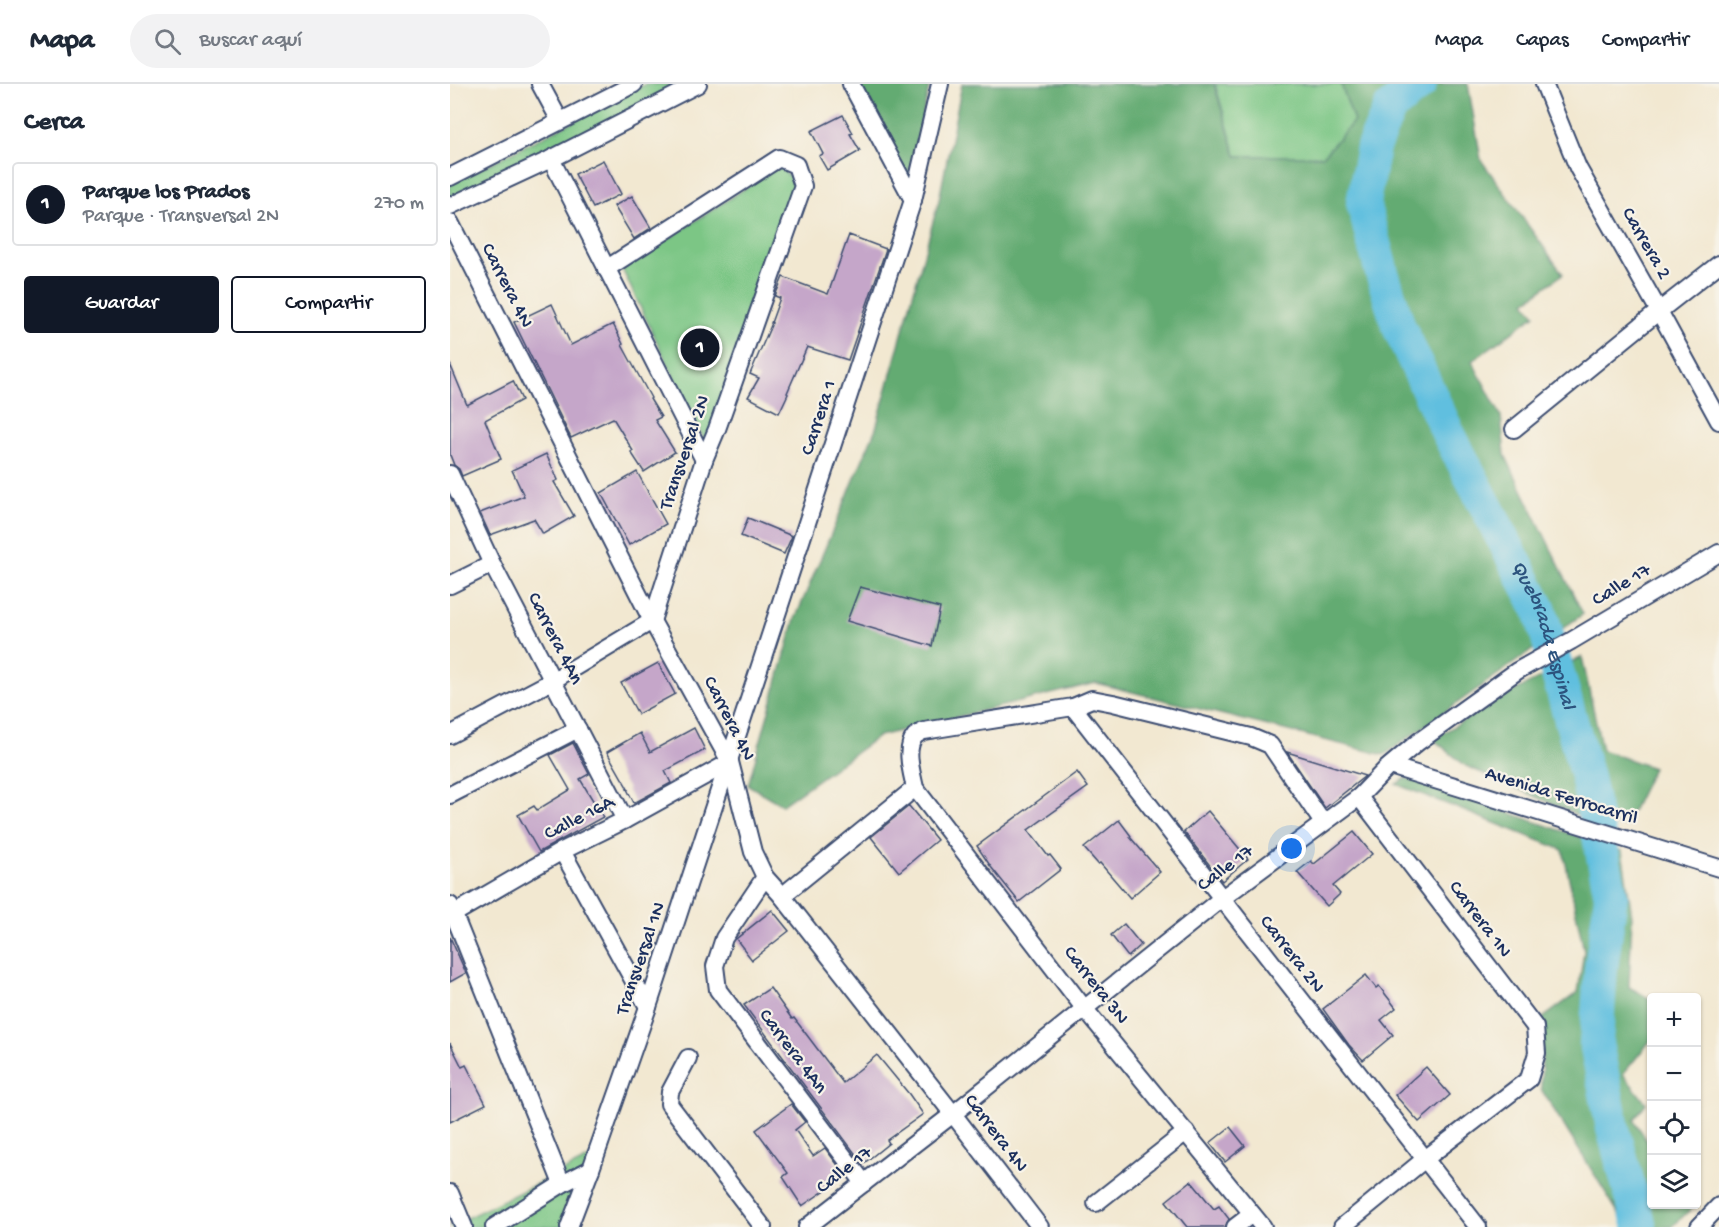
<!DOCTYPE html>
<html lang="es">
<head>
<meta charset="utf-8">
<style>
  body { margin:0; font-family:"Gochi Hand",sans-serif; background:#f2f2f3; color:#1f2937 }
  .controls { position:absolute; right:18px; bottom:18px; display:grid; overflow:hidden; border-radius:6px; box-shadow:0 2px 4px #0004 }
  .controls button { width:54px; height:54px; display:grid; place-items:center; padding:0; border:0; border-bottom:2px solid #e0e1e3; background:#fff; color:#1f2937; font:30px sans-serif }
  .you { position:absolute; left:842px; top:765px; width:21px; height:21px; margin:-15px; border:4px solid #fff; border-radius:50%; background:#1a73e8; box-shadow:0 0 0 9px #1a73e833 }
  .badge { display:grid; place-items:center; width:39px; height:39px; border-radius:50%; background:#111827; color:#fff; font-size:20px; font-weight:700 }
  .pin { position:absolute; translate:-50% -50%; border:3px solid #fff; box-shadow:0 2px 6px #0006 }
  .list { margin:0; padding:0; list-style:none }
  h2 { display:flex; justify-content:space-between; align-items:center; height:78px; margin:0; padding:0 24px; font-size:26px }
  h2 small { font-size:20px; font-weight:400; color:#747a83 }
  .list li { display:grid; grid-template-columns:39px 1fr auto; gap:18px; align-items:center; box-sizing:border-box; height:84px; margin:0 12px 12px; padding:0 12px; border:2px solid #e0e1e3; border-radius:6px }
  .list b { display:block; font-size:22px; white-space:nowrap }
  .list p { margin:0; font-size:20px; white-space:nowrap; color:#747a83 }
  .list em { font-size:20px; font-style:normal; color:#747a83 }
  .actions { display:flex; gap:12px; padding:18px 24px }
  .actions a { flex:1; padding:14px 0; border:2px solid #111827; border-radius:6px; text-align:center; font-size:21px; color:#111827 }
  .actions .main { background:#111827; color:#fff }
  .icon { flex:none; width:33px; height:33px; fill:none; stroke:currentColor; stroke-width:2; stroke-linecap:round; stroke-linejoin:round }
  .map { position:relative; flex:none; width:1269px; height:1143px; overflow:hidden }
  header { display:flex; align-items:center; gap:36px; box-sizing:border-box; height:84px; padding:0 30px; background:#fff; border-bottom:2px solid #e0e1e3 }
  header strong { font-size:28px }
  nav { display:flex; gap:33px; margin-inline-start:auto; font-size:21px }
  .search { width:420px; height:54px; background:#f2f2f3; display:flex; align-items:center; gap:15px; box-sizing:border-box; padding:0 21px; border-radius:33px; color:#747a83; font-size:22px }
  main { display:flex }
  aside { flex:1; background:#fff }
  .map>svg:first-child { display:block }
  .green { fill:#7bc685; stroke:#4b7a72; stroke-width:1.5 }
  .forest { fill:#64ab72; stroke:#406d68; stroke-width:1.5 }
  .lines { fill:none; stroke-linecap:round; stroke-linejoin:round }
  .river { stroke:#61bfdf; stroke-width:34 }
  .building { fill:#c5a6c9 }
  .minor-casing { stroke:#3b4b6f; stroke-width:20 }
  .minor { stroke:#fff; stroke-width:16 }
  .labels { text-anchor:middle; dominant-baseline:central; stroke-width:4.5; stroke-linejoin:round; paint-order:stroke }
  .street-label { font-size:20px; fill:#1b2f5e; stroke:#f7f3e8 }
  .water-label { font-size:21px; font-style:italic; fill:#2c537e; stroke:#f7f3e8 }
</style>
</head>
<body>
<header>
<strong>Mapa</strong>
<div class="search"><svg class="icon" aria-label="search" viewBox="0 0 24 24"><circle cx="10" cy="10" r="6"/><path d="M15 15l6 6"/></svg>Buscar aquí</div>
<nav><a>Mapa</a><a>Capas</a><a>Compartir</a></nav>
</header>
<main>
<aside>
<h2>Cerca<small></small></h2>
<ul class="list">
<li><span class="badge">1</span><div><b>Parque los Prados</b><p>Parque · Transversal 2N</p></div><em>270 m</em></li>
</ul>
<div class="actions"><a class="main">Guardar</a><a>Compartir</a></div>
</aside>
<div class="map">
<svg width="1269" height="1143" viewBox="0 0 1269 1143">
  <rect width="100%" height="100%" fill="#f7f3e8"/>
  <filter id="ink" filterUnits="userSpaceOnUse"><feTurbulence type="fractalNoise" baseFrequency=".0167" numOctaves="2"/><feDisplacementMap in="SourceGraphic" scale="12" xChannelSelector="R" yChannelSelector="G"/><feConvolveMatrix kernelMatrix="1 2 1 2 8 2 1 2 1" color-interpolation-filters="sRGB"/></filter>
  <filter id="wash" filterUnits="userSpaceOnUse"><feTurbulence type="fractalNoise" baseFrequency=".008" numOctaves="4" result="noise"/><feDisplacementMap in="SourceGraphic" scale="24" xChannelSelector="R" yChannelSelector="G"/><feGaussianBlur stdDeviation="1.35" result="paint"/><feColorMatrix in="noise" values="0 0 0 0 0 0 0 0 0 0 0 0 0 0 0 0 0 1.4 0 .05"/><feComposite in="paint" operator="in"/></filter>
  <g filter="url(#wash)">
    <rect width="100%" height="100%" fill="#f2e8d1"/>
    <!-- green -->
    <g class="green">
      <path d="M 196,0 L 235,0 L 2,115 L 0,112 L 0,100 Z"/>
      <path d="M 765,0 L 891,0 L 904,37 L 873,72 L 786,72 Z"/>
      <path d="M 329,82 L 346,99 L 257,362 L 172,185 Z"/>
      <path d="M 159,1065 L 126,1143 L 0,1143 L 0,1142 Z"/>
    </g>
    <!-- forest -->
    <g class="forest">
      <path d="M 408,0 L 480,0 L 458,95 Z"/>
      <path d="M 512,0 L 764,0 L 786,72 L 873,72 L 904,37 L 891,0 L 1018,0 L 1031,76 L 1113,190 L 1075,218 L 1085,231 L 1022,277 L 1051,332 L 1055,371 L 1133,530 L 934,671 L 646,599 L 429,652 L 332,721 L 298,701 L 345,535 L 426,344 L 489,116 Z"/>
      <path d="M 1132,573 L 1152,666 L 1203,684 L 1175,742 L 1135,734 L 1016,682 L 983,655 L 1056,611 Z"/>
      <path d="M 956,694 L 1172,767 L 1182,832 L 1179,903 L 1202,916 L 1201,956 L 1173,990 L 1196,1019 L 1184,1036 L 1201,1063 L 1202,1120 L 1241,1121 L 1243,1123 L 1222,1143 L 1177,1143 L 1091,1005 L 1093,934 L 1128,908 L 1134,867 L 1113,766 L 946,700 Z"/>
    </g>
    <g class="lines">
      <!-- river -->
      <path class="river" id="s1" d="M 970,0 L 940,24 L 923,63 L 913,119 L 932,189 L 949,243 L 998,349 L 1090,526 L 1137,693 L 1161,812 L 1151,884 L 1146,959 L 1163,1045 L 1190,1143"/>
    </g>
    <g id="blocks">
      <!-- building -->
      <g class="building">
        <path d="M 393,31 L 403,49 L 400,50 L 410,67 L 377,86 L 369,72 L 373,70 L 361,47 Z"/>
        <path d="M 153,76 L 171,110 L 143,124 L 125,90 Z"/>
        <path d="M 182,112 L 201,144 L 184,155 L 164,122 Z"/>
        <path d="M 399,151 L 436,165 L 398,276 L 357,263 L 337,309 L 338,310 L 329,329 L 298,313 L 309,294 L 300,290 L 322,239 L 321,239 L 330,214 L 325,212 L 333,193 L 378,210 Z"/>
        <path d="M 102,220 L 121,261 L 163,240 L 173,260 L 172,261 L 201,314 L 200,315 L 211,333 L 205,336 L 225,368 L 194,388 L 181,368 L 183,367 L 163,334 L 121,354 L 64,238 Z"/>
        <path d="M 0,280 L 17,321 L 63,297 L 72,316 L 35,336 L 51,375 L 12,392 L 9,385 L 4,381 L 0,371 Z"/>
        <path d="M 96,370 L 108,396 L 104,398 L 124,432 L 93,450 L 84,435 L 40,451 L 30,429 L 74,412 L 62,386 Z"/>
        <path d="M 187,388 L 216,440 L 179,461 L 151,409 Z"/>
        <path d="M 298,434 L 342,452 L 334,470 L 291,452 Z"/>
        <path d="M 410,503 L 490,524 L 482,562 L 397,537 Z"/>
        <path d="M 208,579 L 225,610 L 188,630 L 171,599 Z"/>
        <path d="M 244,644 L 255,666 L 215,687 L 221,699 L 184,719 L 177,705 L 178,705 L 157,668 L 190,649 L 200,668 Z"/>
        <path d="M 123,659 L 139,690 L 130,695 L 153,733 L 89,768 L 68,731 L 84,722 L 87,726 L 120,706 L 100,671 Z"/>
        <path d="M 837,668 L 915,692 L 875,724 Z"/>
        <path d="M 627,688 L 638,703 L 578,746 L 598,772 L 600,771 L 611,785 L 569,818 L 541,783 L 527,762 Z"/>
        <path d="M 459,722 L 487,756 L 449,788 L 421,753 Z"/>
        <path d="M 758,727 L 798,775 L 772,797 L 734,748 Z"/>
        <path d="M 669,736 L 681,752 L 680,753 L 710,788 L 680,814 L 650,779 L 648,780 L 634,764 Z"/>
        <path d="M 904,748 L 922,770 L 883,802 L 890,810 L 877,822 L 847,788 L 861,777 L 864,780 Z"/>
        <path d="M 322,826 L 339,847 L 302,876 L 286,855 Z"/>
        <path d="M 674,840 L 691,861 L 678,873 L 661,851 Z"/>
        <path d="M 0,853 L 16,889 L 0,898 Z"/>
        <path d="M 916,891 L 926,904 L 929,902 L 946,924 L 931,936 L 943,951 L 913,976 L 899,961 L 873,925 Z"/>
        <path d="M 320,904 L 342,935 L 344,934 L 393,999 L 427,971 L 459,1010 L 473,1030 L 437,1056 L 439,1059 L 413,1080 L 294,921 Z"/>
        <path d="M 0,959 L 12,983 L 16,981 L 36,1020 L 0,1038 Z"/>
        <path d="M 976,983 L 1000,1011 L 969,1038 L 945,1011 Z"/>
        <path d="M 341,1020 L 355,1038 L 345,1046 L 363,1072 L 375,1064 L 396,1092 L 352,1122 L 333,1093 L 338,1089 L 306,1046 Z"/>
        <path d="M 780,1043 L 795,1062 L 775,1078 L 760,1059 Z"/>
        <path d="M 741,1097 L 764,1125 L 769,1122 L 779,1135 L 775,1143 L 737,1143 L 716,1117 Z"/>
      </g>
    </g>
  </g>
  <g filter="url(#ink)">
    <use href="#blocks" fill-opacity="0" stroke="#3b4b6f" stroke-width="1.5"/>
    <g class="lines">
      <!-- minor casing -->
      <g class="minor-casing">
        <g id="minor">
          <path d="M 90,0 L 110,37"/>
          <path d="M 401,0 L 463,116"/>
          <path d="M 1094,0 L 1128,84 L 1209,227 L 1269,337"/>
          <path d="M 101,75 L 254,376"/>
          <path d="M 0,93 L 184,0"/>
          <path d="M 0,122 L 101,75 L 248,0"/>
          <path d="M 0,138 L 202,537 L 280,678 L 303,768 L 315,793 L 332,812 L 503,1030 L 590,1143"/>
          <path d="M 1064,345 L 1209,227 L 1269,180"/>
          <path d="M 0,390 L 42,480 L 175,736"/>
          <path d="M 0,501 L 42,480"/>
          <path d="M 623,623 L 1028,1143"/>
          <path d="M 0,651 L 102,597 L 202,537 L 254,376 L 267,345 L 353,102 L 346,81 L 329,74 L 156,185"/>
          <path d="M 940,682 L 1269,784"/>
          <path d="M 0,711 L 128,645"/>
          <path d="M 112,767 L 198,923"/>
          <path d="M 315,793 L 274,854 L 265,882 L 268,906 L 414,1099"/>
          <path d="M 332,812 L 465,704"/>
          <path d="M 0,821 L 112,1100"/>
          <path d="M 0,832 L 112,767 L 175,736 L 280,678"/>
          <path d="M 238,974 L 220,1008 L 219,1020 L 313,1143"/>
          <path d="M 0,1109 L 14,1143"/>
          <path d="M 646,1119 L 736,1048"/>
          <path d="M 44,1143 L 112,1100 L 141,1085"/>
          <path d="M 119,1143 L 141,1085 L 198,923 L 463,116 L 490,0"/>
          <path d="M 357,1143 L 503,1030 L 771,815 L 909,713 L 936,685 L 968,658 L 1067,587 L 1121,557 L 1269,469"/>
          <path d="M 785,1143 L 802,1130"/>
          <path d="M 813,1143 L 634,924 L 465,704 C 462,689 454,665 465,652 C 466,651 473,647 474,647 L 623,623 L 642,615 L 663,619 L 801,653 L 820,661 L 873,739"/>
          <path d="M 892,1143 L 975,1075 L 1079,995 L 1087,969 L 1085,943 L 909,713"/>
          <path d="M 1249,1143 L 1269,1122"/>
        </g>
      </g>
      <!-- minor -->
      <use href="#minor" class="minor"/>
    </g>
  </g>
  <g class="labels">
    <!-- street labels -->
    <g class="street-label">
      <text transform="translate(1195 160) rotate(60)">Carrera 2</text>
      <text transform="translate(56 202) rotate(63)">Carrera 4N</text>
      <text transform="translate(370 334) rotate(-72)">Carrera 1</text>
      <text transform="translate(236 369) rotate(-71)">Transversal 2N</text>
      <text transform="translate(1172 502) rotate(-31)">Calle 17</text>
      <text transform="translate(104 555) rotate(63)">Carrera 4An</text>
      <text transform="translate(278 635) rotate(63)">Carrera 4N</text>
      <text transform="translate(1111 713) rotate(17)">Avenida Ferrocarril</text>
      <text transform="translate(130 735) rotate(-27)">Calle 16A</text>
      <text transform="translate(776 785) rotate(-37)">Calle 17</text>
      <text transform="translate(1029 836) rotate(53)">Carrera 1N</text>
      <text transform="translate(841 871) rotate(52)">Carrera 2N</text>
      <text transform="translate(192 875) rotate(-71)">Transversal 1N</text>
      <text transform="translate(645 902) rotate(52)">Carrera 3N</text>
      <text transform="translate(342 968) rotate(53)">Carrera 4An</text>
      <text transform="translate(545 1050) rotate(53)">Carrera 4N</text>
      <text transform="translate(395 1087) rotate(-38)">Calle 17</text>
    </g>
    <!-- water labels -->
    <g class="water-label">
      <text stroke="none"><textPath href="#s1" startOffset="608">Quebrada Espinal</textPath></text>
    </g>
  </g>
</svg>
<div class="controls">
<button>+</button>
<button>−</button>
<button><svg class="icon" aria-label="locate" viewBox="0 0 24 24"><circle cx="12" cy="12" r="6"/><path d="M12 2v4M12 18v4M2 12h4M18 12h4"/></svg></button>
<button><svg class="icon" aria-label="layers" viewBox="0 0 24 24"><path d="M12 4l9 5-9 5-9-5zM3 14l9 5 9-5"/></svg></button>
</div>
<div class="you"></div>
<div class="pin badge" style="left:250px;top:264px">1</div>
</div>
</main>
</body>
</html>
